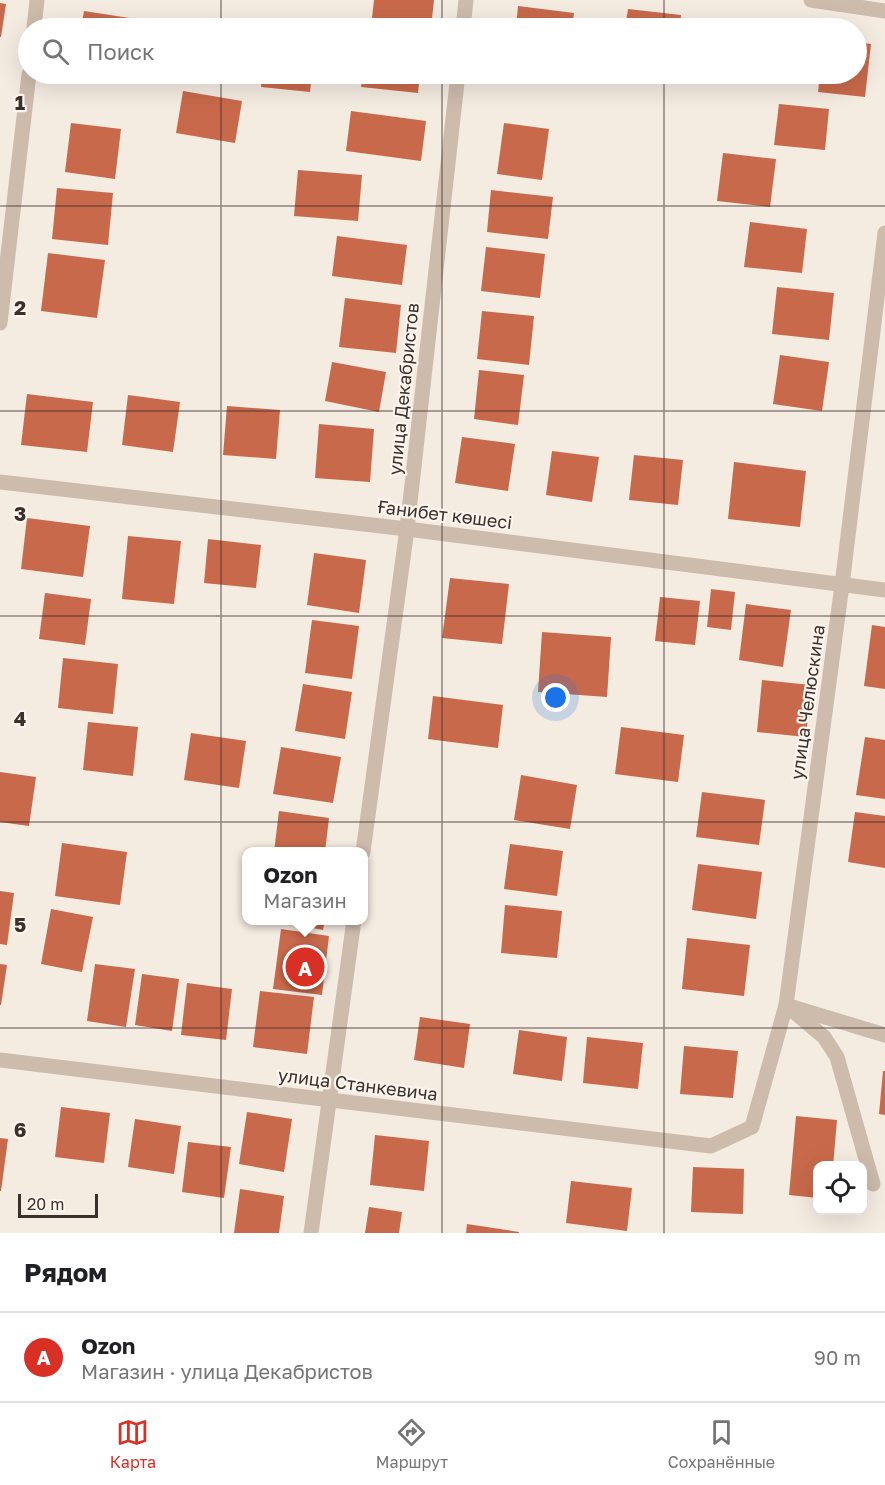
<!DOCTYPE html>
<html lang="ru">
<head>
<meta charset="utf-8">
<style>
  body { margin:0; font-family:"Golos Text",sans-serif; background:#f6f6f6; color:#202124 }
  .controls { position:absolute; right:18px; bottom:18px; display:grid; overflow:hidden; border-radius:12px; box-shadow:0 6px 24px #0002 }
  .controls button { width:54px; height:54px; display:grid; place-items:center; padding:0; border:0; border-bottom:2px solid #e0e0e0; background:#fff; color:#202124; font:30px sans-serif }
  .scale { position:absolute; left:18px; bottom:15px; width:80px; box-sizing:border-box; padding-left:6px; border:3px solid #3b302b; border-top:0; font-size:16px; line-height:21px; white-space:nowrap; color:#3b302b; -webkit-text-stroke:4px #fbf5ee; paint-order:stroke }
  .you { position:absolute; left:556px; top:698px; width:21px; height:21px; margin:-15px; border:4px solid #fff; border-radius:50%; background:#1a73e8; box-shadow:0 0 0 9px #1a73e833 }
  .badge { display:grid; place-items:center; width:39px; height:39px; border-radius:50%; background:#d93025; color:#fff; font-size:20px; font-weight:700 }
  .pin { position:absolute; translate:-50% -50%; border:3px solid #fff; box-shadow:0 2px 6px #0006 }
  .popup { position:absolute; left:242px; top:847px; width:126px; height:78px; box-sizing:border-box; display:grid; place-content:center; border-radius:12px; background:#fff; filter:drop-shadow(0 2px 4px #0005); font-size:20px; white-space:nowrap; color:#757577 }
  .popup b { font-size:22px; color:#202124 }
  .popup::after { content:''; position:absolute; left:50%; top:100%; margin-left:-12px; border:12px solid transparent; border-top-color:#fff }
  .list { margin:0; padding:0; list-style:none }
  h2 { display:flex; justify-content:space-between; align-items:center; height:78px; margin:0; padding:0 24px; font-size:26px }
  h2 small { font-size:20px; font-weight:400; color:#757577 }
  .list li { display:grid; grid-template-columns:39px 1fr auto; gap:18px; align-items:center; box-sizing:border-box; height:90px; padding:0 24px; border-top:2px solid #e0e0e0 }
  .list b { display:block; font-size:22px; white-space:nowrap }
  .list p { margin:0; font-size:20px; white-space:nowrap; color:#757577 }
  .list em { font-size:20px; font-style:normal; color:#757577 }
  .icon { flex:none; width:33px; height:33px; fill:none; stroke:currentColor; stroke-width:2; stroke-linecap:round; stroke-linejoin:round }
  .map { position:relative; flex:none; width:885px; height:1233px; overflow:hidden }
  .search { position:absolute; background:#fff; box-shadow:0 6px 24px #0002; left:18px; right:18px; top:18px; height:66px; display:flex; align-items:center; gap:15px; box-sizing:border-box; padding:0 21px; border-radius:33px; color:#757577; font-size:22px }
  .sheet { height:168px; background:#fff }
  nav { display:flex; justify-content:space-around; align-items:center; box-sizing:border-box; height:84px; border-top:2px solid #e0e0e0; background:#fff; font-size:16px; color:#757577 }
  nav a { display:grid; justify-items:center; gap:3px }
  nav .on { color:#d93025 }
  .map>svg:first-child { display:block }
  .building { fill:#c8694b }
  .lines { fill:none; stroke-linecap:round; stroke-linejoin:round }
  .minor { stroke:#cdbbac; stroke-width:15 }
  .grid { fill:none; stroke:#3b302b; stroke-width:1.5; stroke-opacity:0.55 }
  .labels { text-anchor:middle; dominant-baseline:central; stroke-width:4.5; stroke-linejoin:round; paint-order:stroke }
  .street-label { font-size:18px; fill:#3b302b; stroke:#fbf5ee }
  .grid-label { font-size:20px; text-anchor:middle; font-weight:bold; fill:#3b302b; stroke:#fbf5ee; stroke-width:4.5; stroke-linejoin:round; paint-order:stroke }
</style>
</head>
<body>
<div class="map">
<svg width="885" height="1233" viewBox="0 0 885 1233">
  <rect width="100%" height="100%" fill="#f4ebe1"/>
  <!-- building -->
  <g class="building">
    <path d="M 374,0 L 434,0 L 431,28 L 371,27 Z"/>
    <path d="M 0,3 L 6,4 L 1,37 L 0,37 Z"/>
    <path d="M 518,6 L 574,13 L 572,28 L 516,28 Z"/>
    <path d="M 628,9 L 681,15 L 680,28 L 625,28 Z"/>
    <path d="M 84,11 L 136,19 L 134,28 L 81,28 Z"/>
    <path d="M 724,24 L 748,27 L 748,28 L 723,28 Z"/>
    <path d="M 856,42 L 871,44 L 865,97 L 818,92 L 820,74 L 856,74 Z"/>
    <path d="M 262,74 L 312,74 L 310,92 L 261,87 Z"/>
    <path d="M 363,74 L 420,74 L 418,93 L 361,87 Z"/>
    <path d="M 747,74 L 764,74 L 763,77 Z"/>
    <path d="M 183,91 L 242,101 L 235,143 L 176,133 Z"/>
    <path d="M 779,104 L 829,109 L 825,150 L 774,145 Z"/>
    <path d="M 351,111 L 426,121 L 421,161 L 346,151 Z"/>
    <path d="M 71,123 L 121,129 L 115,179 L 65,172 Z"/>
    <path d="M 504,123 L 549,129 L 542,180 L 497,174 Z"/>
    <path d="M 723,153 L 776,159 L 770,207 L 717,201 Z"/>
    <path d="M 298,170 L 362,175 L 358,221 L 294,216 Z"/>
    <path d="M 57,188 L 113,193 L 108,245 L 52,239 Z"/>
    <path d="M 491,190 L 553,197 L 548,239 L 487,232 Z"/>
    <path d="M 750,222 L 807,229 L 802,273 L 744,267 Z"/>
    <path d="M 337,236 L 407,245 L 402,285 L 332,276 Z"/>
    <path d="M 486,247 L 545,254 L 540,298 L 481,291 Z"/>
    <path d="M 48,253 L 105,260 L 97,318 L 41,311 Z"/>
    <path d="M 777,287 L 834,293 L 829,340 L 772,334 Z"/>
    <path d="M 345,298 L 401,305 L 396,353 L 339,347 Z"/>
    <path d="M 482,311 L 534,316 L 529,365 L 477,359 Z"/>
    <path d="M 780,355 L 829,362 L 822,411 L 773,404 Z"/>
    <path d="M 332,362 L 386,372 L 379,412 L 325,401 Z"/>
    <path d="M 479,370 L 524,375 L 518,425 L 474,419 Z"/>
    <path d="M 27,394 L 93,402 L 87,452 L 21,445 Z"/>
    <path d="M 128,395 L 180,402 L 173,452 L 122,445 Z"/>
    <path d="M 227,406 L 280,410 L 276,459 L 223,455 Z"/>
    <path d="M 319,424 L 374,429 L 370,482 L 315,478 Z"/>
    <path d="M 462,437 L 515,444 L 508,491 L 455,483 Z"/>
    <path d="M 552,451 L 599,457 L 592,502 L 546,495 Z"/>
    <path d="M 634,455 L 683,460 L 678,505 L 629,500 Z"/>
    <path d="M 734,462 L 806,471 L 800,527 L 728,519 Z"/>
    <path d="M 27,518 L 90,526 L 83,577 L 21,569 Z"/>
    <path d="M 128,536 L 181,541 L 174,604 L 122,599 Z"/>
    <path d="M 208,539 L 261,545 L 256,588 L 204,583 Z"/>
    <path d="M 314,553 L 366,560 L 359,613 L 307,605 Z"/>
    <path d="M 450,578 L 509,584 L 502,644 L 442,638 Z"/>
    <path d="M 711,589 L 735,592 L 731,630 L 707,627 Z"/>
    <path d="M 45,593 L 91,599 L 85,645 L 39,639 Z"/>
    <path d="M 660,597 L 700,601 L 695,645 L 655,641 Z"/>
    <path d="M 746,604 L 791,610 L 783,667 L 739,660 Z"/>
    <path d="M 312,620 L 359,626 L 352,679 L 305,673 Z"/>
    <path d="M 872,625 L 885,627 L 885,689 L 864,686 Z"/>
    <path d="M 542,632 L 611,637 L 607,697 L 538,692 Z"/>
    <path d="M 63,658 L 118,664 L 113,714 L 58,708 Z"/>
    <path d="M 762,680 L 811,685 L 806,737 L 757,732 Z"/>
    <path d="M 303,684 L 352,692 L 345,739 L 295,731 Z"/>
    <path d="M 433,696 L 503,705 L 498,748 L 428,739 Z"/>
    <path d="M 88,722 L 138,727 L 133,776 L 83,770 Z"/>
    <path d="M 621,727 L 684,735 L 678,782 L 615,774 Z"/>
    <path d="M 191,733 L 246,741 L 239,788 L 184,780 Z"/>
    <path d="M 865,737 L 885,740 L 885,799 L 856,795 Z"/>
    <path d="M 281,747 L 341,757 L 333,803 L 273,794 Z"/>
    <path d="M 0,772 L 36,777 L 29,826 L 0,822 Z"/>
    <path d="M 521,775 L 577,785 L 570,829 L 514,820 Z"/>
    <path d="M 702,792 L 765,800 L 759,845 L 696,837 Z"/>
    <path d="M 279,811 L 329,818 L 325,852 L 274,852 Z"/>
    <path d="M 855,812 L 885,816 L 885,868 L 848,862 Z"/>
    <path d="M 62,843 L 127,852 L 120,905 L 55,896 Z"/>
    <path d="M 510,844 L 563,851 L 557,896 L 504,889 Z"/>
    <path d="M 698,864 L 762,872 L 756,919 L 692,910 Z"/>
    <path d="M 0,891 L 14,893 L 7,945 L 0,944 Z"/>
    <path d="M 505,905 L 562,911 L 557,958 L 501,953 Z"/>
    <path d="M 51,909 L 93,917 L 82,972 L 41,964 Z"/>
    <path d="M 271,920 L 325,920 L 323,930 Z"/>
    <path d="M 281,929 L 329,936 L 322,995 L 273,989 Z"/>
    <path d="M 687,938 L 750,945 L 744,996 L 682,989 Z"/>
    <path d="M 0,964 L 7,965 L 1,1005 L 0,1005 Z"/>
    <path d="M 95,964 L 135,969 L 126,1027 L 87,1021 Z"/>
    <path d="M 142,974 L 179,979 L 172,1031 L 135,1025 Z"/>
    <path d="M 187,983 L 232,989 L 226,1040 L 181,1035 Z"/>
    <path d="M 260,991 L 314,997 L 307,1054 L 253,1047 Z"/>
    <path d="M 420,1017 L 470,1024 L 464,1068 L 414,1060 Z"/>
    <path d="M 519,1030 L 567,1037 L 562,1081 L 513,1074 Z"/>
    <path d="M 587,1037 L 643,1043 L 638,1089 L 583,1083 Z"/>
    <path d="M 684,1046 L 738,1051 L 733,1098 L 680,1094 Z"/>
    <path d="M 883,1071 L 885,1071 L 885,1115 L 879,1114 Z"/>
    <path d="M 61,1107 L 110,1113 L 104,1163 L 55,1157 Z"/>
    <path d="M 247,1112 L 292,1119 L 284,1172 L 239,1164 Z"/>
    <path d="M 796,1116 L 837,1120 L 833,1166 L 818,1166 L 818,1198 L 789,1195 Z"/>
    <path d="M 135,1119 L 181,1126 L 174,1174 L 128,1167 Z"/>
    <path d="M 375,1135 L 429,1141 L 424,1191 L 370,1185 Z"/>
    <path d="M 0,1138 L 8,1139 L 1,1191 L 0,1191 Z"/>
    <path d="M 188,1142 L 231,1147 L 224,1198 L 182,1192 Z"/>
    <path d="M 693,1167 L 744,1169 L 743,1214 L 691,1212 Z"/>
    <path d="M 571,1181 L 632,1188 L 627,1231 L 566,1223 Z"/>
    <path d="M 240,1189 L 284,1196 L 279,1233 L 234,1233 Z"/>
    <path d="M 369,1207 L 402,1212 L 399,1233 L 365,1233 Z"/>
    <path d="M 467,1224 L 519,1232 L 519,1233 L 466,1233 Z"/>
  </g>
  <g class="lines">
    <!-- minor -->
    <g class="minor">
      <path d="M 811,0 L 885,11"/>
      <path d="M 34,28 L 37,0"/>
      <path d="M 463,28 L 466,0"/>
      <path d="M 0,323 L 29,74"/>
      <path d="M 0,482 L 407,529 L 885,590"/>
      <path d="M 363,852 L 407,529 L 458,74"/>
      <path d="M 786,1005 L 824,1037 L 837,1057 L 873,1184"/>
      <path d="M 792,1007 L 885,1035"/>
      <path d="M 0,1060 L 711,1146 L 752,1127 L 786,1005 L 842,585 L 885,233"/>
      <path d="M 311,1233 L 354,920"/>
    </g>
  </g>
  <!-- grid -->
  <path class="grid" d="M 221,0 L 221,28M 442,0 L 442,28M 664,0 L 664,28M 221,74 L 221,1233M 442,74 L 442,1233M 664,74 L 664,1233M 0,206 L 885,206M 0,411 L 885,411M 0,616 L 885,616M 0,822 L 885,822M 0,1028 L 885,1028"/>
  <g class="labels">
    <!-- street labels -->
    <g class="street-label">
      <text transform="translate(403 389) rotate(-84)">улица Декабристов</text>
      <text transform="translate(445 514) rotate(7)">Ғанибет көшесі</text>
      <text transform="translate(807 702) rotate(-82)">улица Челюскина</text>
      <text transform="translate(358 1084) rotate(7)">улица Станкевича</text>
    </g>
  </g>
  <g class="grid-label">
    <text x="20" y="110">1</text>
    <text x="20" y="315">2</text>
    <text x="20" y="521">3</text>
    <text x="20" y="726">4</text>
    <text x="20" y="932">5</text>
    <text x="20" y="1137">6</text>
  </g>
</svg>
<div class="controls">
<button><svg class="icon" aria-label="locate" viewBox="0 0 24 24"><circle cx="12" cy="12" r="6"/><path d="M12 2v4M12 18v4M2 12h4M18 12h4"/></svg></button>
</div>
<div class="scale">20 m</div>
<div class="you"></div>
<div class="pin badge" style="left:305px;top:967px">A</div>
<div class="popup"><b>Ozon</b>Магазин</div>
<div class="search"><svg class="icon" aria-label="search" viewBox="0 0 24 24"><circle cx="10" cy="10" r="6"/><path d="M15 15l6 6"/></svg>Поиск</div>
</div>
<section class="sheet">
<h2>Рядом<small></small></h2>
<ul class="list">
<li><span class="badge">A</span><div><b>Ozon</b><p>Магазин · улица Декабристов</p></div><em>90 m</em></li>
</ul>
</section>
<nav>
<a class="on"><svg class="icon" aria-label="map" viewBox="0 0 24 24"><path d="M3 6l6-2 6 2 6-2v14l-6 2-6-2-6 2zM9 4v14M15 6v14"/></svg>Карта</a>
<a><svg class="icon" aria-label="directions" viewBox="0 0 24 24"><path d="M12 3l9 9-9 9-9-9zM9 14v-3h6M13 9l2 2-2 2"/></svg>Маршрут</a>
<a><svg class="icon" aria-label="saved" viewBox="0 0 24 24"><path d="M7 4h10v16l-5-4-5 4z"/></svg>Сохранённые</a>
</nav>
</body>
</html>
